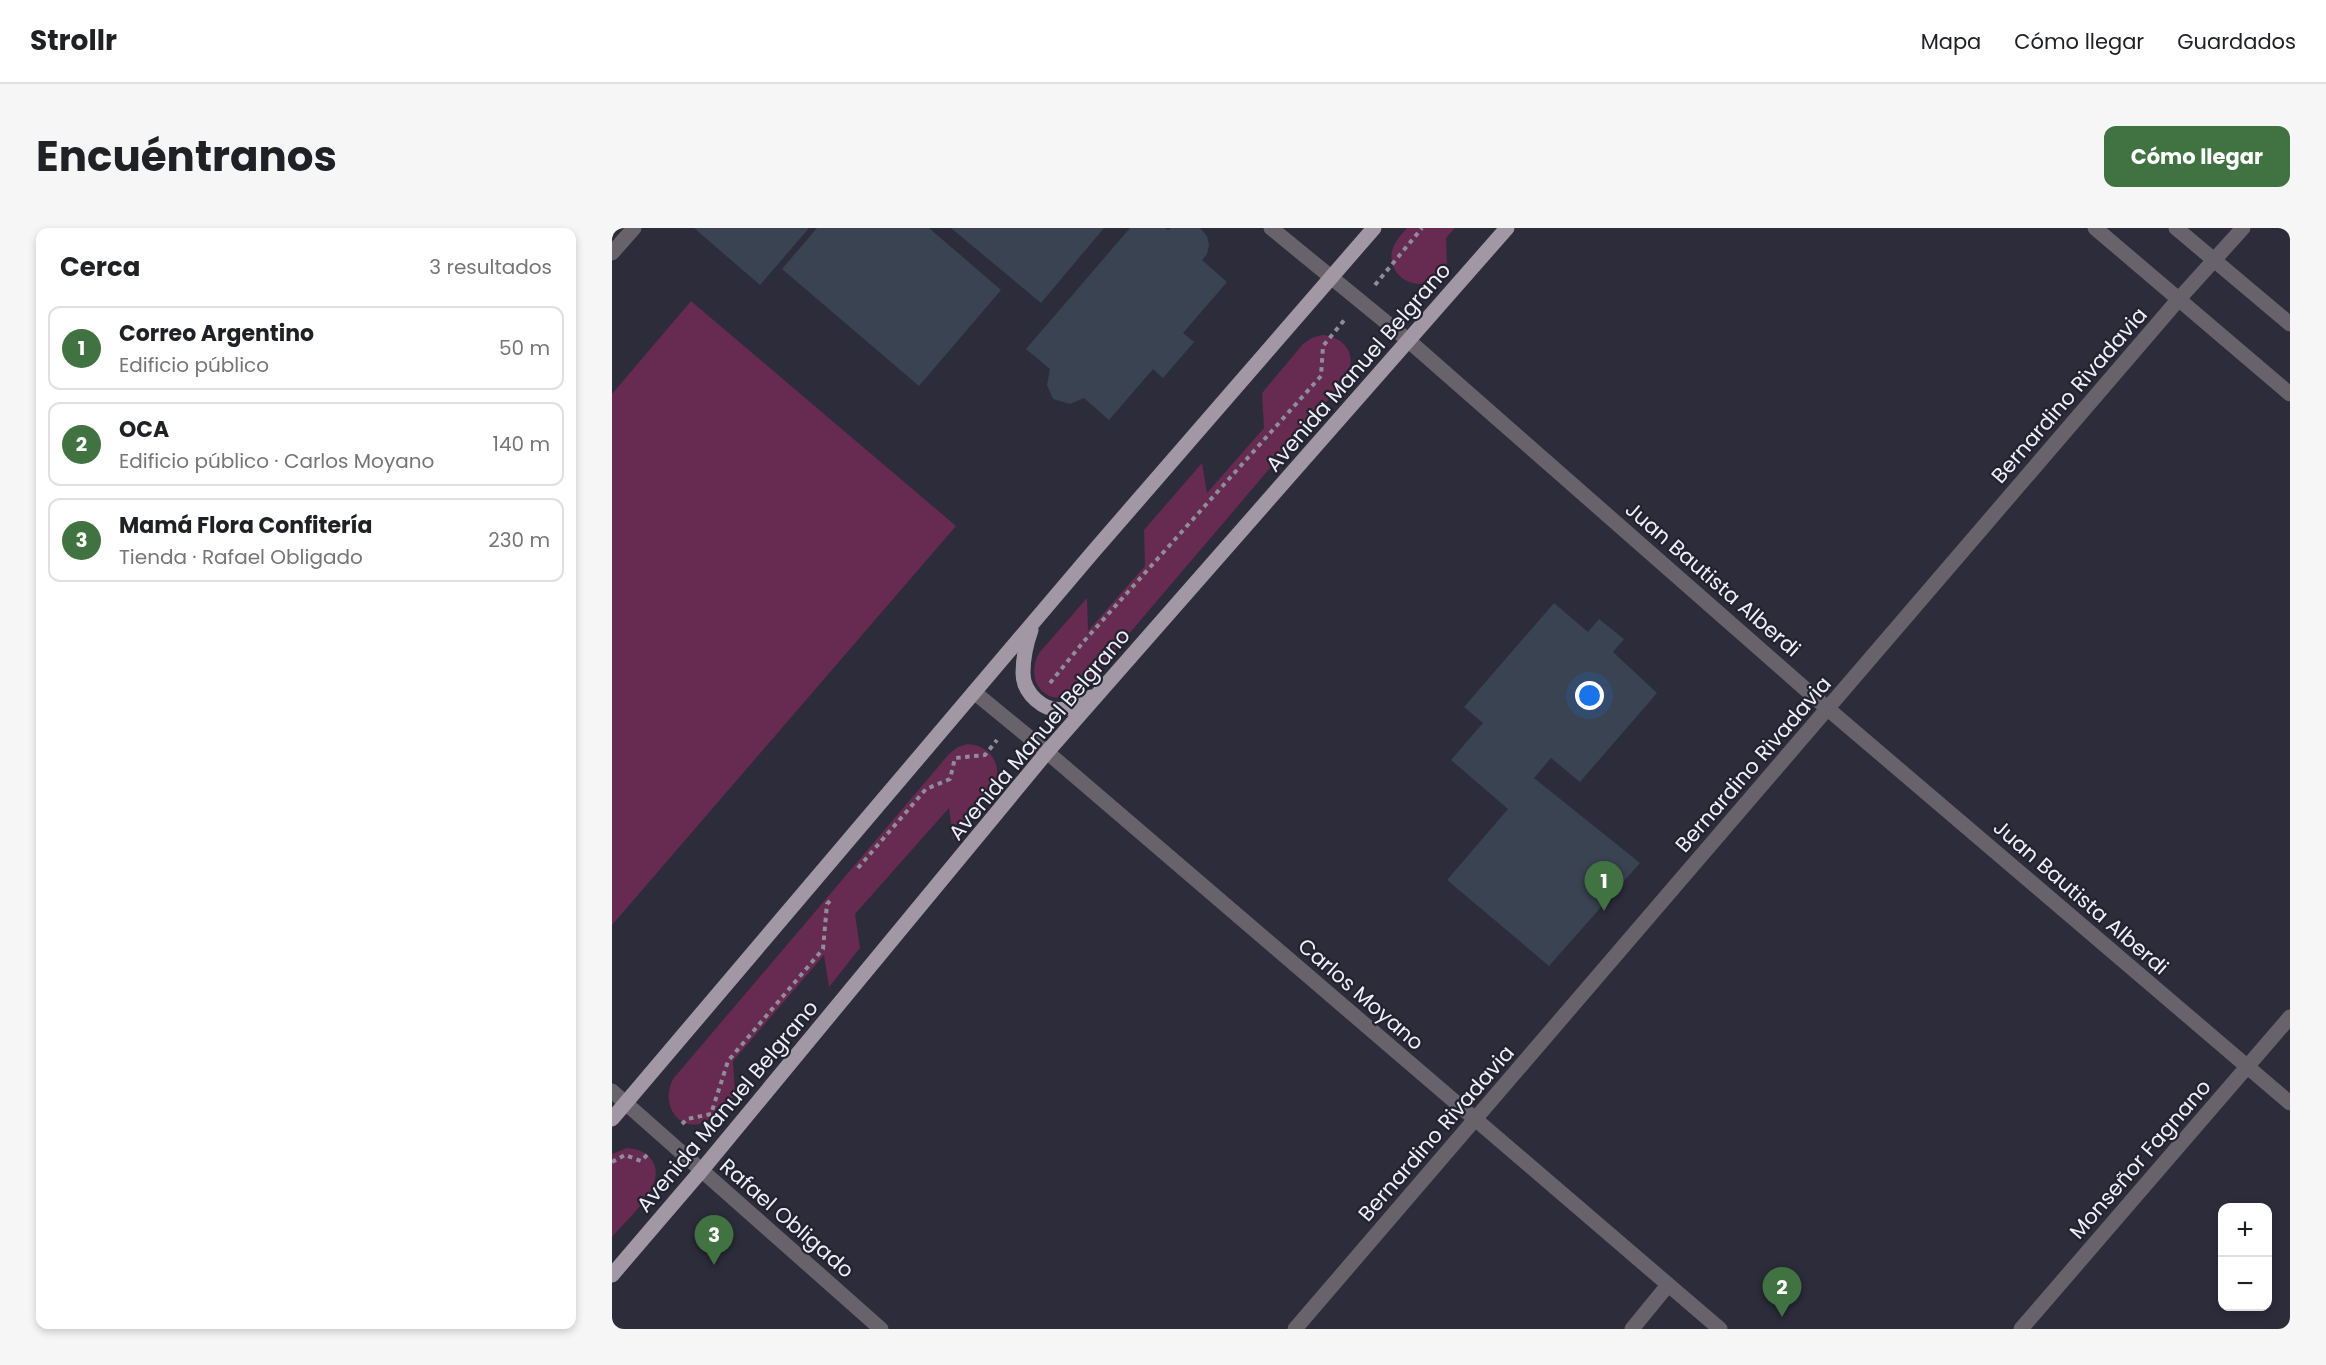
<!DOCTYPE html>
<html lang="es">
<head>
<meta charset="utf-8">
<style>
  body { margin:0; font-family:Poppins,sans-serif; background:#f6f6f6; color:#202124 }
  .controls { position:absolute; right:18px; bottom:18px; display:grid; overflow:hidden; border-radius:12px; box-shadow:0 3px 9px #0003 }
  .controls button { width:54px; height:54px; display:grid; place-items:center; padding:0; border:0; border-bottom:2px solid #e0e0e0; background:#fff; color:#202124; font:30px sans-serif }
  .you { position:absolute; left:978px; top:468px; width:21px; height:21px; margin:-15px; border:4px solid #fff; border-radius:50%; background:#1a73e8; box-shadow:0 0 0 9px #1a73e833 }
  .badge { display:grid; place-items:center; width:39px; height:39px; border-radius:50%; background:#417241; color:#fff; font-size:20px; font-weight:700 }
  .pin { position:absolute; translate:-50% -50px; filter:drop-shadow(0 2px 3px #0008) }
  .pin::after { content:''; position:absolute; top:32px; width:21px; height:18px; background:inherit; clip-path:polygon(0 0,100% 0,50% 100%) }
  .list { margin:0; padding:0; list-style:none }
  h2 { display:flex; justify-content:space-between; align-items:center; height:78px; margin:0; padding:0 24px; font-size:26px }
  h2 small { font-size:20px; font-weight:400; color:#757577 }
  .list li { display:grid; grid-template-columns:39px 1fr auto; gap:18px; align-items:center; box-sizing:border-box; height:84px; margin:0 12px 12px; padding:0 12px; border:2px solid #e0e0e0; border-radius:12px }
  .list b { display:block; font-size:22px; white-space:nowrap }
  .list p { margin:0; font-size:20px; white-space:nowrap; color:#757577 }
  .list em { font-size:20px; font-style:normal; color:#757577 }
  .map { position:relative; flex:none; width:1678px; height:1101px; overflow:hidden; border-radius:12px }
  header { display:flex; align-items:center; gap:36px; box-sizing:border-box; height:84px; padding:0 30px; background:#fff; border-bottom:2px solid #e0e0e0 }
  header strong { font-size:28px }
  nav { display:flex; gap:33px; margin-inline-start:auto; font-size:21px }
  .intro { display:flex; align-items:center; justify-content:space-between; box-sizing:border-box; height:144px; padding:0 36px }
  h1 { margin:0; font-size:42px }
  .button { padding:15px 27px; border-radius:12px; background:#417241; color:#fff; font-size:21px; font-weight:700 }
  main { display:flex; gap:36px; padding:0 36px }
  aside { flex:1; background:#fff; border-radius:12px; box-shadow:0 3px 9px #0003 }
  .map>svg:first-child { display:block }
  .green { fill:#672a50 }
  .building { fill:#3a4351 }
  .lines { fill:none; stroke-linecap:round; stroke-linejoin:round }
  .path { stroke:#8e8e9a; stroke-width:4; stroke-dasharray:4.5 4.5; stroke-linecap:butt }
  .minor { stroke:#68636a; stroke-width:15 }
  .major { stroke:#a197a5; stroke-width:15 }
  .labels { text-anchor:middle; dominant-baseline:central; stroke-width:4.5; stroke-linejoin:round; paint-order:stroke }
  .street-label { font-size:21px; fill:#efeff9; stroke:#232231 }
</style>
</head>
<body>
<header>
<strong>Strollr</strong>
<nav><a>Mapa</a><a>Cómo llegar</a><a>Guardados</a></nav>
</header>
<div class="intro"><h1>Encuéntranos</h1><a class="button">Cómo llegar</a></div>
<main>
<aside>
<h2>Cerca<small>3 resultados</small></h2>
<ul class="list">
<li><span class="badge">1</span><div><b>Correo Argentino</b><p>Edificio público</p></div><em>50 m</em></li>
<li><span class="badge">2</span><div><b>OCA</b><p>Edificio público · Carlos Moyano</p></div><em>140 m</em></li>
<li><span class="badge">3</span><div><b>Mamá Flora Confitería</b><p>Tienda · Rafael Obligado</p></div><em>230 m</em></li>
</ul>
</aside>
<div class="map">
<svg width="1678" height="1101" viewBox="0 0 1678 1101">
  <rect width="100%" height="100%" fill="#2d2c3b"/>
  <!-- green -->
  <g class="green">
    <path d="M 795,0 L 843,0 L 834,10 L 835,38 C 830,44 825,51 817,54 C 796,62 773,42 781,20 C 784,12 790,6 795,0 Z"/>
    <path d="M 79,73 L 344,298 L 0,697 L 0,166 Z"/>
    <path d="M 710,107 C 736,109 746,130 733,152 L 470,461 C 441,484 410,458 427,425 L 475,370 L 476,403 L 533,338 L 532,302 L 590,235 L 595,265 L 652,200 L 650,165 L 691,116 L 700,110 Z"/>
    <path d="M 356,516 C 377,518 387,531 385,552 L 341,612 L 337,580 L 243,686 L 248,720 L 217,759 L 212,727 L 121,833 L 123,867 C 114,875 106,887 95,893 C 69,907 47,878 61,851 L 337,526 L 346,519 Z"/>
    <path d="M 15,920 C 25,921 33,923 39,931 C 58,956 15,991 0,1009 L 0,926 Z"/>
  </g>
  <!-- building -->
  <g class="building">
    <path d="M 82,0 L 197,0 L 148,57 Z"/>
    <path d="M 205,0 L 317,0 L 389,62 L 307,158 L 170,41 Z"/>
    <path d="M 339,0 L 492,0 L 429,75 Z"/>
    <path d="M 518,0 L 553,0 L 556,2 L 559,0 L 588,0 L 595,8 L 597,17 L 595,26 L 590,32 L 615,54 L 571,105 L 582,114 L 551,150 L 541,141 L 497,192 L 472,170 L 458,176 L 441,171 L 435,157 L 438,141 L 414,121 Z"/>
    <path d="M 942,375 L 976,404 L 987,391 L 1012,411 L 1001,424 L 1045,465 L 968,554 L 939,530 L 922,550 L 1028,635 L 937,738 L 835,652 L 896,581 L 839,532 L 871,495 L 852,479 Z"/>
  </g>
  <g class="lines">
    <!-- path -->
    <g class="path">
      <path d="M 763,57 L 810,0"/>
      <path d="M 438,455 L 473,412 L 709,148 L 711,118 L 734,90"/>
      <path d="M 246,640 L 314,561 L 338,551 L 343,530 L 373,527 L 385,512"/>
      <path d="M 70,896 L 75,891 L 99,886 L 116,833 L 211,721 L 215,676 L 218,673"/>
      <path d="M 0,934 L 13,927 L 29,933 L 37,925"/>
    </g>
    <!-- minor -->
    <g class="minor">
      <path d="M 659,0 L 797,113 L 1216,481 L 1678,875"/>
      <path d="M 1483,0 L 1678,166"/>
      <path d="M 1564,0 L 1678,96"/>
      <path d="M 0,25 L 22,0"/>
      <path d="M 362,464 L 435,524 L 1108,1101"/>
      <path d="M 0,863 L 269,1101"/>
      <path d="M 683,1101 L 1566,72 L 1631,0"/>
      <path d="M 1020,1101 L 1056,1057"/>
      <path d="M 1409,1101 L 1678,789"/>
    </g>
    <!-- major -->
    <g class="major">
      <path d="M 419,402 C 414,416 411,430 411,445 C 411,465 432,485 453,481 C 463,479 471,474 479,469"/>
      <path d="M 0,891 L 481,324 L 762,0"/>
      <path d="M 0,1047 L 89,943 L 435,524 L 895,0"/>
    </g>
  </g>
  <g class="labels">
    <!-- street labels -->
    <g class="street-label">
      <text transform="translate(746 139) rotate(-49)">Avenida Manuel Belgrano</text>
      <text transform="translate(1457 167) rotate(-49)">Bernardino Rivadavia</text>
      <text transform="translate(1101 351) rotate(41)">Juan Bautista Alberdi</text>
      <text transform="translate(427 506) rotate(-50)">Avenida Manuel Belgrano</text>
      <text transform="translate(1141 536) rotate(-49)">Bernardino Rivadavia</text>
      <text transform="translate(1469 669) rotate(41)">Juan Bautista Alberdi</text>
      <text transform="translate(749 766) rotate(41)">Carlos Moyano</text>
      <text transform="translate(115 878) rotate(-50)">Avenida Manuel Belgrano</text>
      <text transform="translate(824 905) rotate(-49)">Bernardino Rivadavia</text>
      <text transform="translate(1528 931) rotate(-49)">Monseñor Fagnano</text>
      <text transform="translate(175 990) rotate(41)">Rafael Obligado</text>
    </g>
  </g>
</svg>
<div class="controls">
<button>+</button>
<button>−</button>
</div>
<div class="you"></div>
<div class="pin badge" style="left:992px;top:683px">1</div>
<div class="pin badge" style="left:1170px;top:1089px">2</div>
<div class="pin badge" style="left:102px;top:1037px">3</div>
</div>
</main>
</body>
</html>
